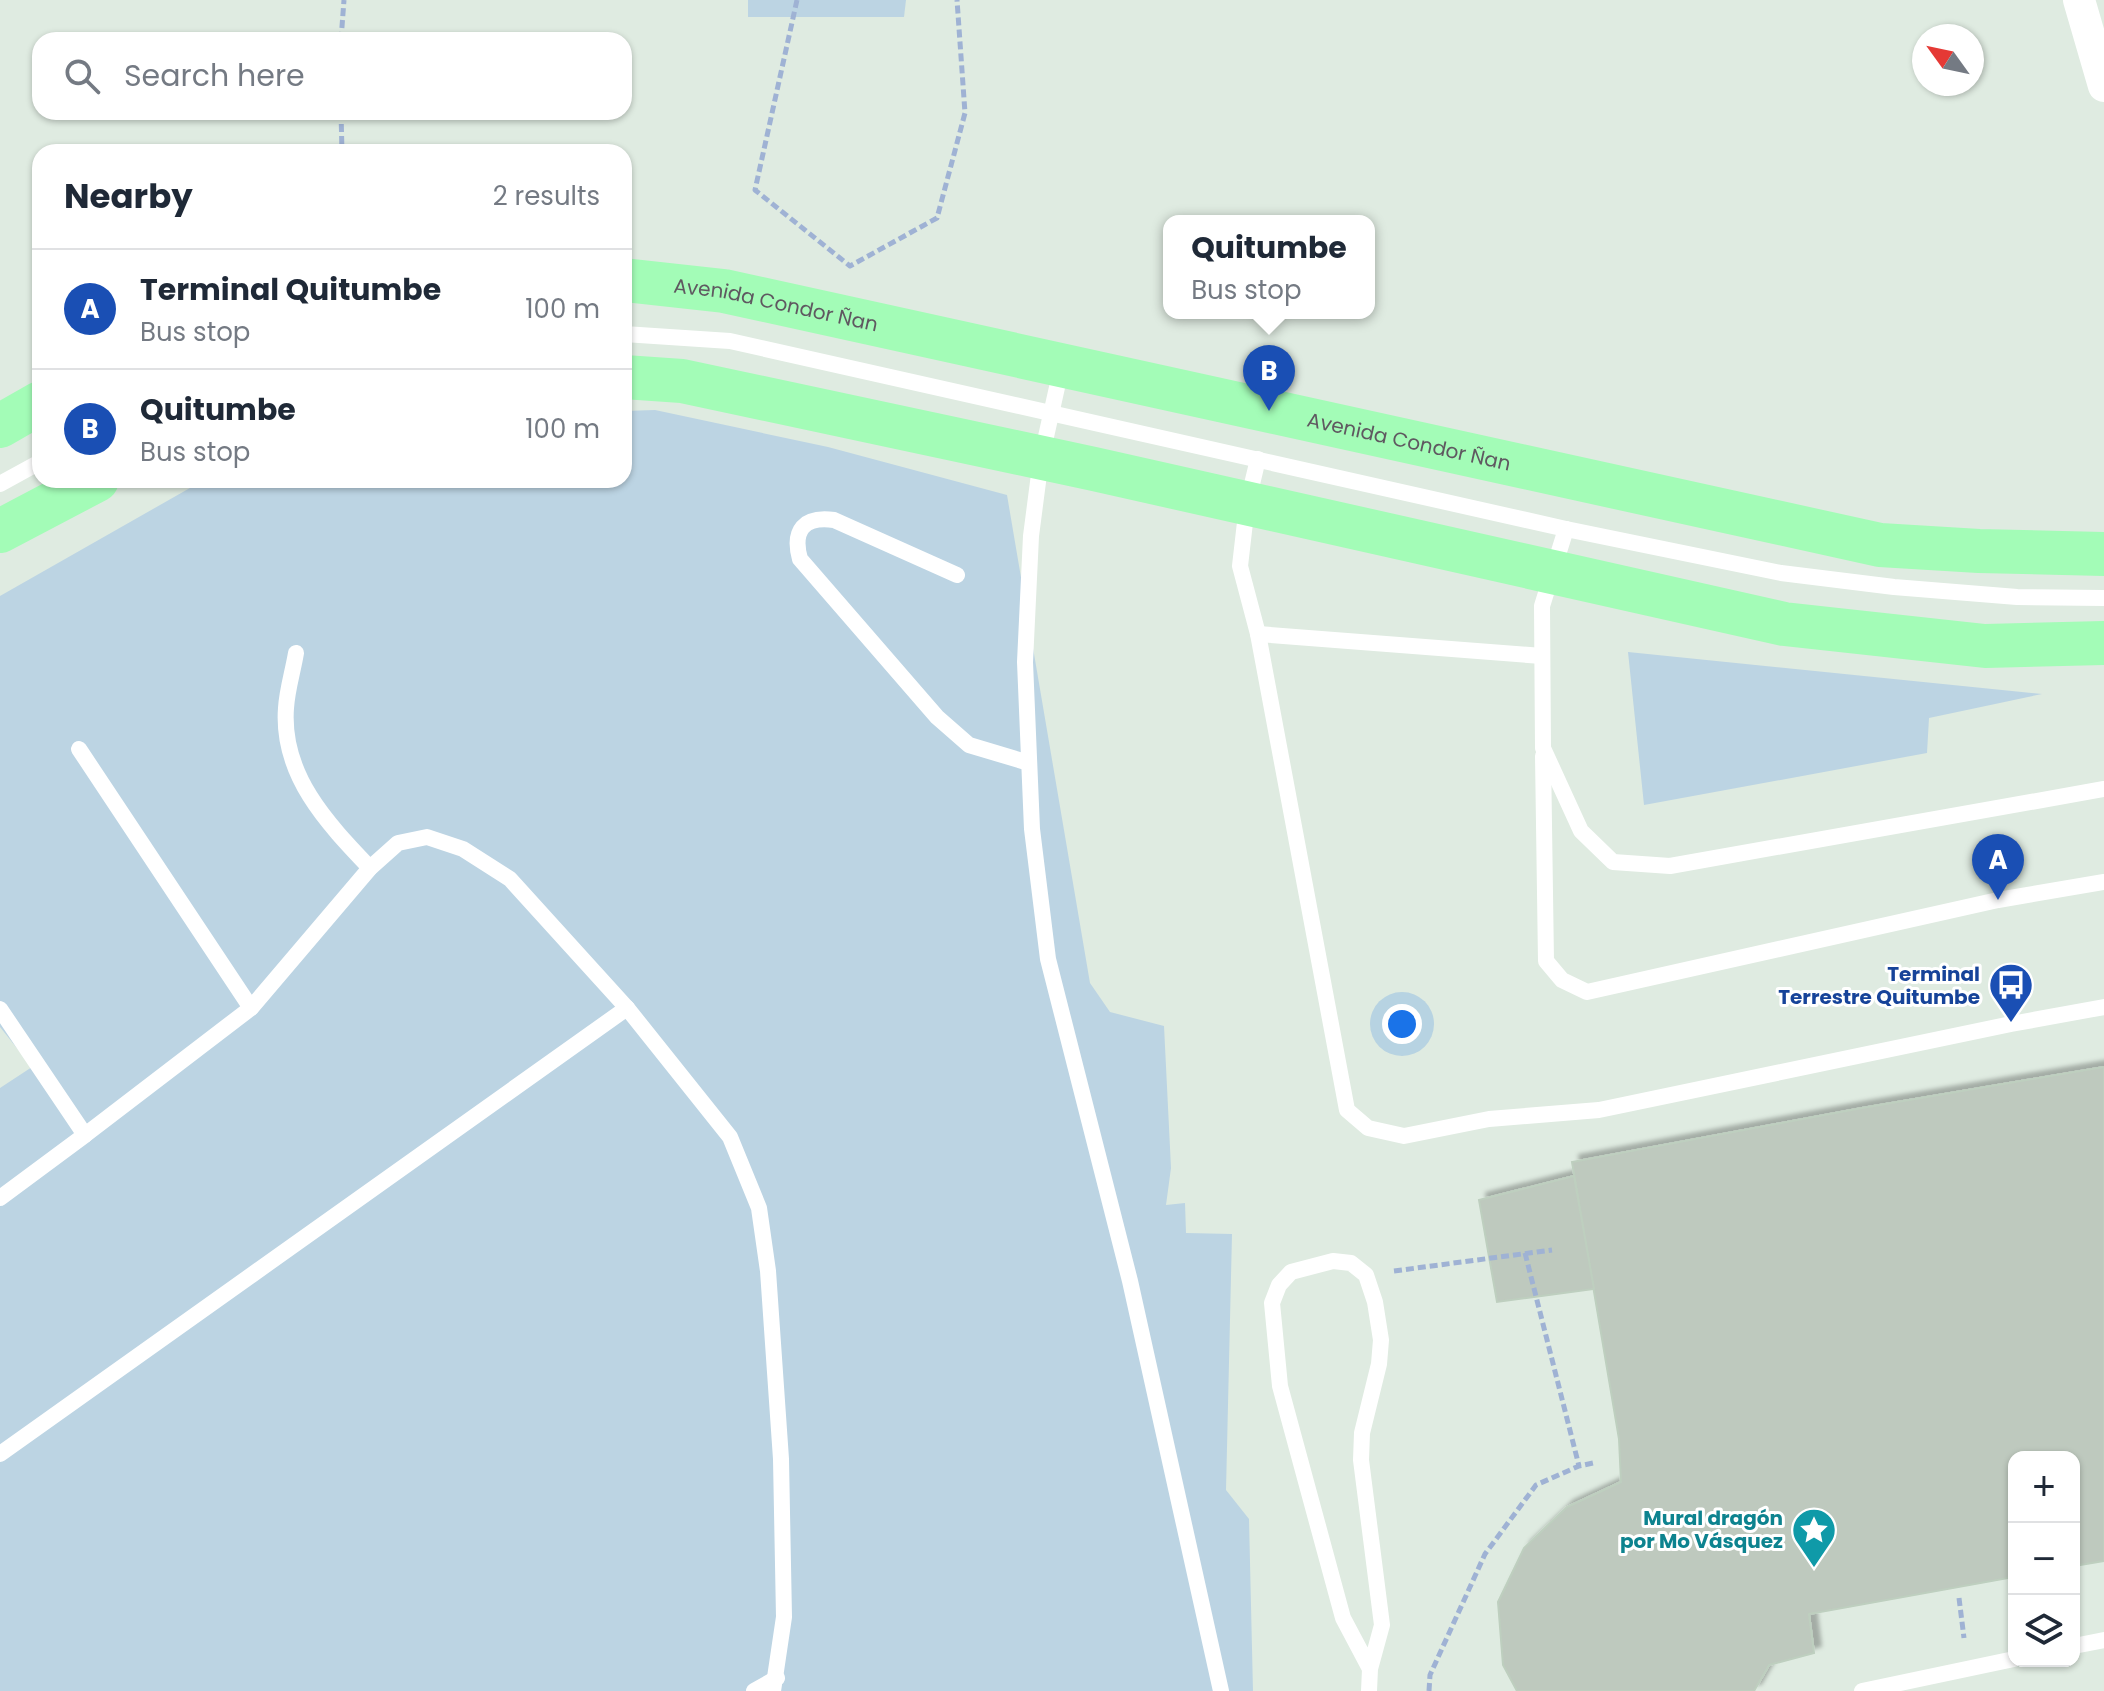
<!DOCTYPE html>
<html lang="en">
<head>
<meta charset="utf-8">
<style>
  body { margin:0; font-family:Poppins,sans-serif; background:#f6f6f7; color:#1f2937 }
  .controls { position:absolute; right:24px; bottom:24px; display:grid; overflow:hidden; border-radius:16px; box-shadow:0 2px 6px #0004 }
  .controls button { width:72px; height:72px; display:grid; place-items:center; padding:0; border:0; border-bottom:2px solid #e0e1e3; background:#fff; color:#1f2937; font:40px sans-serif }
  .compass { position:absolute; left:1912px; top:24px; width:72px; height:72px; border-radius:50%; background:#fff; box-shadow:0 2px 6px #0004; rotate:303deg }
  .you { position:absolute; left:1402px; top:1024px; width:28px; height:28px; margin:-20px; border:6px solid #fff; border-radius:50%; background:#1a73e8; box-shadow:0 0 0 12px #1a73e833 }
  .badge { display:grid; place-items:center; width:52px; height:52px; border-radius:50%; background:#517d32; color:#fff; font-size:26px; font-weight:700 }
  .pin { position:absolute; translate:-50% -66px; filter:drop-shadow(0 2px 4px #0008) }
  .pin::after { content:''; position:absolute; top:42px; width:28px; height:24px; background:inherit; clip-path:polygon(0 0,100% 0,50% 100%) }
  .popup { position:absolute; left:1163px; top:215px; width:212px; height:104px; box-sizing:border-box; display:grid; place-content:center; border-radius:16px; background:#fff; filter:drop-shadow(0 2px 6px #0005); font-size:26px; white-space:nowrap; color:#747a83 }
  .popup b { font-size:30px; color:#1f2937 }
  .popup::after { content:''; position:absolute; left:50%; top:100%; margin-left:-16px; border:16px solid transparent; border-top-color:#fff }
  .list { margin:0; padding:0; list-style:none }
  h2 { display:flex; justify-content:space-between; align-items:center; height:104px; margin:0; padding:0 32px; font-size:34px }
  h2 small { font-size:26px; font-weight:400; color:#747a83 }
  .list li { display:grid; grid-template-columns:52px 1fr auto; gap:24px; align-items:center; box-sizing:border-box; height:120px; padding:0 32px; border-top:2px solid #e0e1e3 }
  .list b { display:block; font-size:30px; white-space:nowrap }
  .list p { margin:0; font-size:26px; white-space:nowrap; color:#747a83 }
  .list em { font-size:26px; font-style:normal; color:#747a83 }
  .icon { flex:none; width:44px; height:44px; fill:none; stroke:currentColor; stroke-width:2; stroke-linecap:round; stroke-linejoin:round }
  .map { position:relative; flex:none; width:2104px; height:1691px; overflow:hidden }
  .search { position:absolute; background:#fff; box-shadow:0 2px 6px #0004; left:32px; top:32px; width:600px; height:88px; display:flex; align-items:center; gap:20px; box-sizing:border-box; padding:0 28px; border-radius:24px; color:#747a83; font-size:30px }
  .panel { position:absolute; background:#fff; box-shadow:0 2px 6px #0004; left:32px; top:144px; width:600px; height:344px; border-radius:24px }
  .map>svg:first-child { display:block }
  .green { fill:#bcd4e3 }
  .building { fill:#bec9be; stroke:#becfbf; stroke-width:2; filter:url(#shadow) }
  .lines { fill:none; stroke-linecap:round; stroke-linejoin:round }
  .path { stroke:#9fb2d4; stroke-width:5; stroke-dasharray:8 4; stroke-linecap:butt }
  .service { stroke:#fff; stroke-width:16 }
  .minor { stroke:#fff; stroke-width:32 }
  .primary { stroke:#a3fcb7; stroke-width:44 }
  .labels { text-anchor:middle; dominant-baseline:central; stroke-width:6; stroke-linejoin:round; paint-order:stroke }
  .street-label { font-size:20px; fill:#5f5860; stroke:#fff }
  .transit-label { font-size:20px; font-weight:bold; fill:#164399; stroke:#fff; text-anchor:end }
  .culture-label { font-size:20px; font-weight:bold; fill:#0d838f; stroke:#fff; text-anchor:end }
</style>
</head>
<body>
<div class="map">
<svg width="2104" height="1691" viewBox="0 0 2104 1691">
  <defs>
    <filter id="shadow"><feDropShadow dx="7" dy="-7" stdDeviation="2" flood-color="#0004"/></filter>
  </defs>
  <rect width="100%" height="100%" fill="#dfebe1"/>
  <!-- green -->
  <g class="green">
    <path d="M 748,0 L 906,0 L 904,17 L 748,17 Z"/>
    <path d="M 655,410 L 828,447 L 1007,495 L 1090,983 L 1110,1012 L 1164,1026 L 1171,1168 L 1166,1205 L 1185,1203 L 1186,1233 L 1232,1234 L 1226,1490 L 1249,1519 L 1253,1691 L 0,1691 L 0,1088 L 32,1067 L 0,1027 L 0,596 L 204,480 L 624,480 L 624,411 Z"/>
    <path d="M 1628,652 L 2042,694 L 1929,718 L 1927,753 L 1644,805 Z"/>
  </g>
  <!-- building -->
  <g class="building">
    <path d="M 2104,1067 L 2104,1561 L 2074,1566 L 2074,1457 L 2014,1457 L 2014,1577 L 1809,1614 L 1814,1653 L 1769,1665 L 1754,1691 L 1517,1691 L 1503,1665 L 1498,1602 L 1524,1548 L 1567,1507 L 1621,1482 L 1619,1439 L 1572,1162 L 1862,1108 Z"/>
    <path d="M 1574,1176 L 1594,1289 L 1497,1302 L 1479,1200 Z"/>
  </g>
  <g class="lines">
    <!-- path -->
    <g class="path">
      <path d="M 797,0 L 755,190 L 850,266 L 937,218 L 965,113 L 957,0"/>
      <path d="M 341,40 L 344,0"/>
      <path d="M 341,112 L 342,152"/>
      <path d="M 1525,1253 L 1579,1466"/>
      <path d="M 1394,1271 L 1552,1250"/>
      <path d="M 1959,1598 L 1964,1638"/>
      <path d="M 1429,1691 L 1430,1675 L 1485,1554 L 1536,1485 L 1579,1466 L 1593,1463"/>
    </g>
    <!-- service -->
    <g class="service">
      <path d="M 624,334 L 730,341 L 1566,529 L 1781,573 L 1894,587 L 2017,597 L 2104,598"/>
      <path d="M 1062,365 L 1041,459 L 1031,536 L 1025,662 L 1032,829 L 1048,959 L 1130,1281 L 1221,1691"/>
      <path d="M 1258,459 L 1247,505 L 1240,566 L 1258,634 L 1347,1110 L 1368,1128 L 1404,1136 L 1489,1119 L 1599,1110 L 2011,1024 L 2104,1007"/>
      <path d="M 0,484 L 40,462"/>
      <path d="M 1566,529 L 1542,606 L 1543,748 L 1581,831 L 1613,862 L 1670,866 L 2104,789"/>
      <path d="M 957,575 L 834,520 C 804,516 792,530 800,559 L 937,717 L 969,745 L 1029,763"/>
      <path d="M 1258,634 L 1542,656"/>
      <path d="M 296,653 C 293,671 287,690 286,708 C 281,775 327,823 370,868"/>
      <path d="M 79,749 L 251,1008"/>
      <path d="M 1543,756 L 1546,961 L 1562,980 L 1587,992 L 1998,900 L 2104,882"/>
      <path d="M 0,1009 L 85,1135 L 0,1198"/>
      <path d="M 85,1135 L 251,1008 L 370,868 L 398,843 L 427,837 L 463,849 L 510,879 L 627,1008 L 730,1137 L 759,1208 L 768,1271 L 781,1459 L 784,1617 L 773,1691"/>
      <path d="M 0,1454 L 627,1008"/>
      <path d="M 2074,1646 L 2104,1640"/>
      <path d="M 754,1691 L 777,1678"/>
      <path d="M 1369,1691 L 1370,1669 L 1382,1625 L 1361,1460 L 1362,1433 L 1379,1364 L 1381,1340 L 1375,1302 L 1366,1275 L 1351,1263 L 1333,1261 L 1291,1272 L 1279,1285 L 1272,1303 L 1280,1386 L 1343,1618 L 1370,1669"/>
      <path d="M 1862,1691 L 2014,1659"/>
    </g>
    <!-- minor -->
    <path class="minor" d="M 2079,0 L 2104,86"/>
    <!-- primary -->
    <g class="primary">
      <path id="s1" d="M 624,280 L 724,291 L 1880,545 L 1979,551 L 2104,554"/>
      <path d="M 624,377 L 682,381 L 1094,469 L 1784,624 L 1985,646 L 2104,643"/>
      <path d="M 0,426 L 40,403"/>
      <path d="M 0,531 L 97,480"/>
    </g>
  </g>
  <!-- icons -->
  <defs>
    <g id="bus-pin" transform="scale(2.3)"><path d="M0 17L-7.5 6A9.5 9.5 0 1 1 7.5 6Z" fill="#1a4fb4" stroke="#fff"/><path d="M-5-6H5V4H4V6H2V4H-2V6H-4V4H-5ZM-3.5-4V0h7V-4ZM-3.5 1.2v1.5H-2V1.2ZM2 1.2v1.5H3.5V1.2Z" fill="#fff"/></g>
    <g id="sight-pin" transform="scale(2.3)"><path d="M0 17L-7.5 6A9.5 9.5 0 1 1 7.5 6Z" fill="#0f9aa8" stroke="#fff"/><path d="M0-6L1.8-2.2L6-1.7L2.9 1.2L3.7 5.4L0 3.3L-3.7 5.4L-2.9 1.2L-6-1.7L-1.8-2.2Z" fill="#fff"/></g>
  </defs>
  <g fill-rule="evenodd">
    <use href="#bus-pin" x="2011" y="985"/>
    <use href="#sight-pin" x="1814" y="1530"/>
  </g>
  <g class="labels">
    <!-- street labels -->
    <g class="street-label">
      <text stroke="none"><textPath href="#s1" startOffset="154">Avenida Condor Ñan</textPath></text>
      <text stroke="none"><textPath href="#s1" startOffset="802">Avenida Condor Ñan</textPath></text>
    </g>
    <!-- transit labels -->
    <g class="transit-label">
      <text x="1980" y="974">Terminal<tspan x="1980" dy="23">Terrestre Quitumbe</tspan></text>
    </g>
    <!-- culture labels -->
    <g class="culture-label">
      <text x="1783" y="1518">Mural dragón<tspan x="1783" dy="23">por Mo Vásquez</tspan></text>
    </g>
  </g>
</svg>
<div class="controls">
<button>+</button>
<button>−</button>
<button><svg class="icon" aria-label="layers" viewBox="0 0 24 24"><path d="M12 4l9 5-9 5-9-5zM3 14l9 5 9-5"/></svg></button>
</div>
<svg class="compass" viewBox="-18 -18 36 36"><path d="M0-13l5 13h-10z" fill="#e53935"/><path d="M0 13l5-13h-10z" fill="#747a83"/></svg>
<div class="you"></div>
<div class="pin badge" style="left:1998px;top:900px;background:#1a4fb4">A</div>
<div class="pin badge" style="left:1269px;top:411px;background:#1a4fb4">B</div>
<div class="popup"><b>Quitumbe</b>Bus stop</div>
<div class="search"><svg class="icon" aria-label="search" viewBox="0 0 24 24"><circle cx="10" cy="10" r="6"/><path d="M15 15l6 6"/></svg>Search here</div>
<section class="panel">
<h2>Nearby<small>2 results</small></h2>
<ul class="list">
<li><span class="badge" style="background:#1a4fb4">A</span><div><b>Terminal Quitumbe</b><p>Bus stop</p></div><em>100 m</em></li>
<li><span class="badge" style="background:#1a4fb4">B</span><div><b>Quitumbe</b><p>Bus stop</p></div><em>100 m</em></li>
</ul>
</section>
</div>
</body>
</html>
